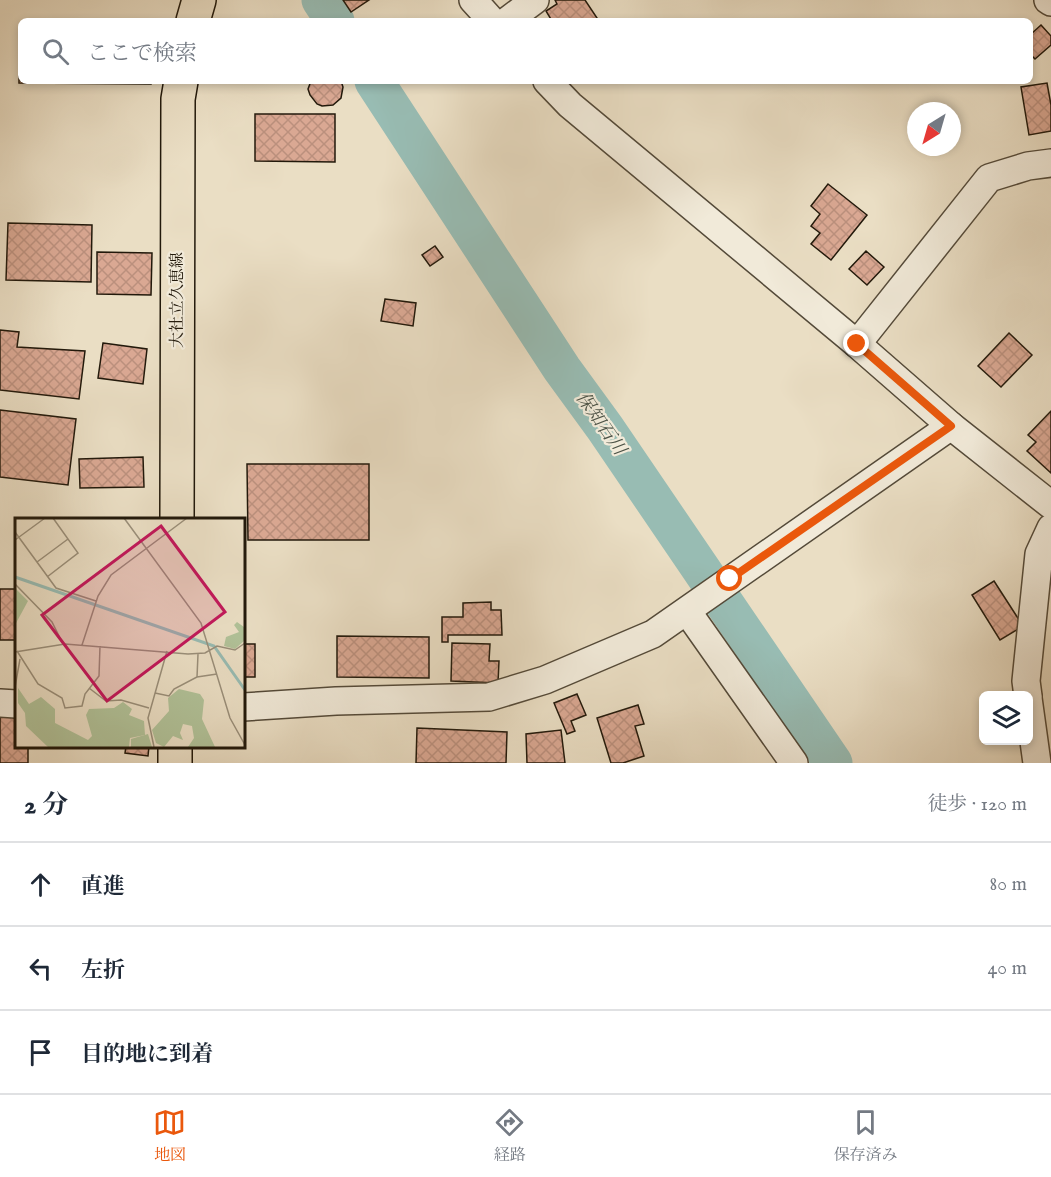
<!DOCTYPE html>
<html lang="ja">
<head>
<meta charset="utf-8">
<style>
  body { margin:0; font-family:"IM FELL English","Noto Serif JP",serif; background:#f6f6f7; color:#1f2937 }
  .controls { position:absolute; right:18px; bottom:18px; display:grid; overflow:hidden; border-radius:9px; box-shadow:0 3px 9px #0003 }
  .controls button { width:54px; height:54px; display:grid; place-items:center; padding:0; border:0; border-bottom:2px solid #e0e1e3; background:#fff; color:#1f2937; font:30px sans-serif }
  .compass { position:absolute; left:907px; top:102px; width:54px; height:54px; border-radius:50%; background:#fff; box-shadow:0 3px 9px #0003; rotate:217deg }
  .stop { position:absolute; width:18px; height:18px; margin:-14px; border:4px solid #ea580c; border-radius:50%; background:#fff }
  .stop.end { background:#ea580c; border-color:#fff; box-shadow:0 2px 6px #0008 }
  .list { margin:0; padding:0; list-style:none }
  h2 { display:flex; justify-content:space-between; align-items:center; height:78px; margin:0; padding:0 24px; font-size:26px }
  h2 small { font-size:20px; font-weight:400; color:#747a83 }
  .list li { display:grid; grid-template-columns:39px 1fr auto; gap:18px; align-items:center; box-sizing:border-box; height:84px; padding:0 24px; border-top:2px solid #e0e1e3 }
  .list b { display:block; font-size:22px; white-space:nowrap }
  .list em { font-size:20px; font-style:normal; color:#747a83 }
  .icon { flex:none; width:33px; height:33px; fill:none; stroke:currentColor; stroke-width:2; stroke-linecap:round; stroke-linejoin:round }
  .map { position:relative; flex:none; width:1051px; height:763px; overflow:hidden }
  .search { position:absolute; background:#fff; box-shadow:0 3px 9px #0003; left:18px; right:18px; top:18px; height:66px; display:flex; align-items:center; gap:15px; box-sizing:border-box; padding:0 21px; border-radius:9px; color:#747a83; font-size:22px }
  .sheet { height:330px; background:#fff }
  nav { display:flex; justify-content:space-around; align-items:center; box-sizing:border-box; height:84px; border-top:2px solid #e0e1e3; background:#fff; font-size:16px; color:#747a83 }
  nav a { display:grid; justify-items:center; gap:3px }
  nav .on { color:#ea580c }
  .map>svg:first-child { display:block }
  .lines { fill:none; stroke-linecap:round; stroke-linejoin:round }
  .river { stroke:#98bcb3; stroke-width:39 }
  .building { fill:url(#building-cross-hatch); stroke:#22190b; stroke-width:1.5 }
  .minor-casing { stroke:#544a39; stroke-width:30 }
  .major-casing { stroke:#22190b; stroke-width:36 }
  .minor { stroke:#f1ead9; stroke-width:27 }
  .major { stroke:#eadec4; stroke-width:33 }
  .route { stroke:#ea580c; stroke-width:8 }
  .labels { text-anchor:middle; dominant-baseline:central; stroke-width:4.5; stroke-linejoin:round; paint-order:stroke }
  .street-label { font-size:16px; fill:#22190b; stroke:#f1ead9 }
  .water-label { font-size:18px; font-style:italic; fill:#4b5246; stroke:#f1ead9 }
  .inset-river { fill:none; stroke:#98bcb3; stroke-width:3 }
  .inset-road { fill:none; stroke:#9a8f7a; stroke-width:1.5 }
  .view { fill:#c2185b; fill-opacity:0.15; stroke:#c2185b; stroke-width:3 }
  .inset-edge { fill:none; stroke:#22190b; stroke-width:3 }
</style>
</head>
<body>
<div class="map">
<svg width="1051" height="763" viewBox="0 0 1051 763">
  <defs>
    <pattern id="building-cross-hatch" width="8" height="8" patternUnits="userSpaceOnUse" patternTransform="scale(1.5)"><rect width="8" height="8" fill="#daa893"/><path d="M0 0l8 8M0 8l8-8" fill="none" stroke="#bb907d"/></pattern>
  </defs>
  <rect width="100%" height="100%" fill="#eadec4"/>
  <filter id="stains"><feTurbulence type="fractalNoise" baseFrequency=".00333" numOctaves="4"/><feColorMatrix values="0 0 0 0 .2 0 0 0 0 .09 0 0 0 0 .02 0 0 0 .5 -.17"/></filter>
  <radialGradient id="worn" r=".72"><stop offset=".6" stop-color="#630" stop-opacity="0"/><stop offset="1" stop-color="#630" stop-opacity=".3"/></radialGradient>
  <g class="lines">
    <!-- river -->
    <g class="river">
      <path d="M 321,0 L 335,21"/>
      <path d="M 374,81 L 562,369 L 605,428 L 833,763"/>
    </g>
  </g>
  <!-- building -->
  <g class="building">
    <path d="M 343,0 L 369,0 L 351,12 Z"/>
    <path d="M 555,0 L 585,0 L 599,21 L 552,21 L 546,11 L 557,4 Z"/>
    <path d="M 1041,25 L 1051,36 L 1051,45 L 1035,59 L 1030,54 L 1030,35 Z"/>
    <path d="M 19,54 L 21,54 L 21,81 L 151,81 L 151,84 L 19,83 Z"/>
    <path d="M 311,81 L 341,81 L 343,87 L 341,98 L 333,105 L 322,106 L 317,104 L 310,95 L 308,89 Z"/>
    <path d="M 1047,83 L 1051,105 L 1051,131 L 1029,135 L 1021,87 Z"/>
    <path d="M 255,114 L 335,114 L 335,162 L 255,161 Z"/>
    <path d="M 828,184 L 867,215 L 831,260 L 811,244 L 820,233 L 811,226 L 820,214 L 811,206 Z"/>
    <path d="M 8,223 L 92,225 L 91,282 L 6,280 Z"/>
    <path d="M 435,246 L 443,257 L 430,266 L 422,255 Z"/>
    <path d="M 866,251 L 884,267 L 867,285 L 849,269 Z"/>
    <path d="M 97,252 L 152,253 L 151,295 L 97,294 Z"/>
    <path d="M 385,299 L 416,303 L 413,326 L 381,321 Z"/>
    <path d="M 0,330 L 19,332 L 17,347 L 85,351 L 79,399 L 0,390 Z"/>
    <path d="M 1009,333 L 1032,355 L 1001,387 L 978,366 Z"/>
    <path d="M 103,343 L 147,349 L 143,384 L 98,378 Z"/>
    <path d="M 0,410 L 76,419 L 68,485 L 0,477 Z"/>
    <path d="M 1051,411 L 1051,473 L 1027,451 L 1036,442 L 1028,435 Z"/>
    <path d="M 143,457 L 144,487 L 80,488 L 79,459 Z"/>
    <path d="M 247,464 L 369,464 L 369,540 L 248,540 Z"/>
    <path d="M 994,581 L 1023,626 L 1000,640 L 972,595 Z"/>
    <rect x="0" y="589" width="16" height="51"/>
    <path d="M 491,602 L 491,610 L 501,610 L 502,635 L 448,635 L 448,642 L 442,642 L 442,617 L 463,617 L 463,603 Z"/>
    <path d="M 337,636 L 429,637 L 429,678 L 337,677 Z"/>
    <path d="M 452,643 L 490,644 L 489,661 L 499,661 L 498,683 L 451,681 Z"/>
    <rect x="243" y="644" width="12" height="33"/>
    <path d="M 577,694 L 586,715 L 571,721 L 575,731 L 567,734 L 554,703 Z"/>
    <path d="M 638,705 L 644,724 L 635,726 L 644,756 L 623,763 L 611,763 L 597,718 Z"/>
    <path d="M 16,709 L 16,746 L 28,746 L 28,763 L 0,763 L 0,710 Z"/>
    <path d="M 417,728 L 507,732 L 506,763 L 416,763 Z"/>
    <path d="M 561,730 L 565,763 L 527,763 L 526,734 Z"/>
    <path d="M 126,746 L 149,746 L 148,756 L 125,753 Z"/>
  </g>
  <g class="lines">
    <!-- minor casing -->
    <g class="minor-casing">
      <g id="minor">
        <path d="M 473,0 L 492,21"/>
        <path d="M 1048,0 L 1051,2"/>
        <path d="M 507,21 L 535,0"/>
        <path d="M 547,81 L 570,105 L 857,344 L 951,426 L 1051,505"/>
        <path d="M 857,344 L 989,178 L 1028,166 L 1051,163"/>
        <path d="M 687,611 L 794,763"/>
        <path d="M 1028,696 L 1026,681 L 1039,554 L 1051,528"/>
        <path d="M 1028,698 L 1037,763"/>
        <path d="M 0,703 L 16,704"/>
        <path d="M 243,707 L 336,701 L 489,697 L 545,680 L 653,634 L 951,426"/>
      </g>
    </g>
    <!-- major casing -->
    <g class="major-casing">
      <g id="major">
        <path d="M 193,21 L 199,0"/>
        <path d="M 177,520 L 178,99 L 181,81"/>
        <path d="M 175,763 L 175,746"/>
      </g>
    </g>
    <!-- minor -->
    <use href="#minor" class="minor"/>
    <!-- major -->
    <use href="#major" class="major"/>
  </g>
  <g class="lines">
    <!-- route -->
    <path class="route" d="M 730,579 L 951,426 L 857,344"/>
  </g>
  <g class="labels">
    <!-- street labels -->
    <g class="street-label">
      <text transform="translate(178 300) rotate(-90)">大社立久恵線</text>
    </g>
    <!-- water labels -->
    <g class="water-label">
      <text transform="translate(600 424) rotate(55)">保知石川</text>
    </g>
  </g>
  <!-- overview -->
  <g transform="translate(15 518)">
    <rect width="230" height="230" fill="#eadec4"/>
    <path d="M 0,70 L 13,83 L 0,107 ZM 3,170 L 14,186 L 26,179 L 40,191 L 40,205 L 73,222 L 77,218 L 71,197 L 74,191 L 99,190 L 108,184 L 117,191 L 114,197 L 129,203 L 130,217 L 115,220 L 114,229 L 33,229 L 11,208 L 10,195 L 3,185 ZM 164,171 L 185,176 L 189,182 L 187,201 L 200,229 L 173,229 L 179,220 L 177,208 L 168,206 L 165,215 L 168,222 L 158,218 L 149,229 L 141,225 L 137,212 L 154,193 L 153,180 Z" fill="#b1c299"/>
    <path d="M 222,104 L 229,109 L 229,123 L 220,131 L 209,128 L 211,119 L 224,114 L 219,107 ZM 133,216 L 137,229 L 116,229 L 116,221 Z" fill="#b1c299"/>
    <path class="inset-river" d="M 0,59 L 199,128 L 230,172"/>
    <path class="inset-road" d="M 109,0 L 186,105 L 215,200 L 230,227M 0,14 L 41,70 L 81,83M 0,22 L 30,0M 22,44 L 53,21M 32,59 L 63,35 L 38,0M 0,66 L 37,104 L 48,126M 67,127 L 83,78 L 96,57 L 172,0M 2,133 L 23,166 L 47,180 L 50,190 L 67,188 L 70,176 L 84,158 L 85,128M 0,134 L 50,126 L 173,136 L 190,135 L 202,128 L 220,132 L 230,125M 182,159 L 202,156M 0,169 L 5,141M 74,170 L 91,183 L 106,182 L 134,190M 140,175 L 154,178 L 159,171 L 182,159 L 183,136M 139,229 L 133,200 L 152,133"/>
    <path class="view" d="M 146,8 L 210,94 L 92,183 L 27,97 Z"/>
    <rect width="230" height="230" class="inset-edge"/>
  </g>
  <rect width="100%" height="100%" filter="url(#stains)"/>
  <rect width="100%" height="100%" fill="url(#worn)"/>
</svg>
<div class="controls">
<button><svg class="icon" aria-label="layers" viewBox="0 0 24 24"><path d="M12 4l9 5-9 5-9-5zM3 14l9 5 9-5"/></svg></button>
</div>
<svg class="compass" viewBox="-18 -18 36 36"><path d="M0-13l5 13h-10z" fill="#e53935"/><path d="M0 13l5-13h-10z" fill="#747a83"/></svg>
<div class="stop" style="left:730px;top:579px"></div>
<div class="stop end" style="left:857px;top:344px"></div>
<div class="search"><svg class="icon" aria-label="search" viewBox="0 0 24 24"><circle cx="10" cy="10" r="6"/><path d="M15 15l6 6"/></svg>ここで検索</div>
</div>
<section class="sheet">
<h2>2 分<small>徒歩 · 120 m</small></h2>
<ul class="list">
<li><svg class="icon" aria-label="ahead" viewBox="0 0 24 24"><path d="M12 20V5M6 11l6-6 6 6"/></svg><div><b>直進</b></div><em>80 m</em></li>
<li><svg class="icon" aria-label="left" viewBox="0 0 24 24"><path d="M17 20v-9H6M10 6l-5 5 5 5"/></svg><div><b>左折</b></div><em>40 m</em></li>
<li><svg class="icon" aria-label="arrive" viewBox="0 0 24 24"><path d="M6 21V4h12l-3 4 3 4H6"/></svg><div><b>目的地に到着</b></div></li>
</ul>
</section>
<nav>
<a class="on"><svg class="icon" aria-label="map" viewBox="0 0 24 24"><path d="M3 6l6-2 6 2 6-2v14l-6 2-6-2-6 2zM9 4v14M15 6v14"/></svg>地図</a>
<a><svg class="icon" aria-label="directions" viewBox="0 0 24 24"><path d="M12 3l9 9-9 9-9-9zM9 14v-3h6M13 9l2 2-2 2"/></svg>経路</a>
<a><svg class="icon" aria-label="saved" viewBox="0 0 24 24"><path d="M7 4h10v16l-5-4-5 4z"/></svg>保存済み</a>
</nav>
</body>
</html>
